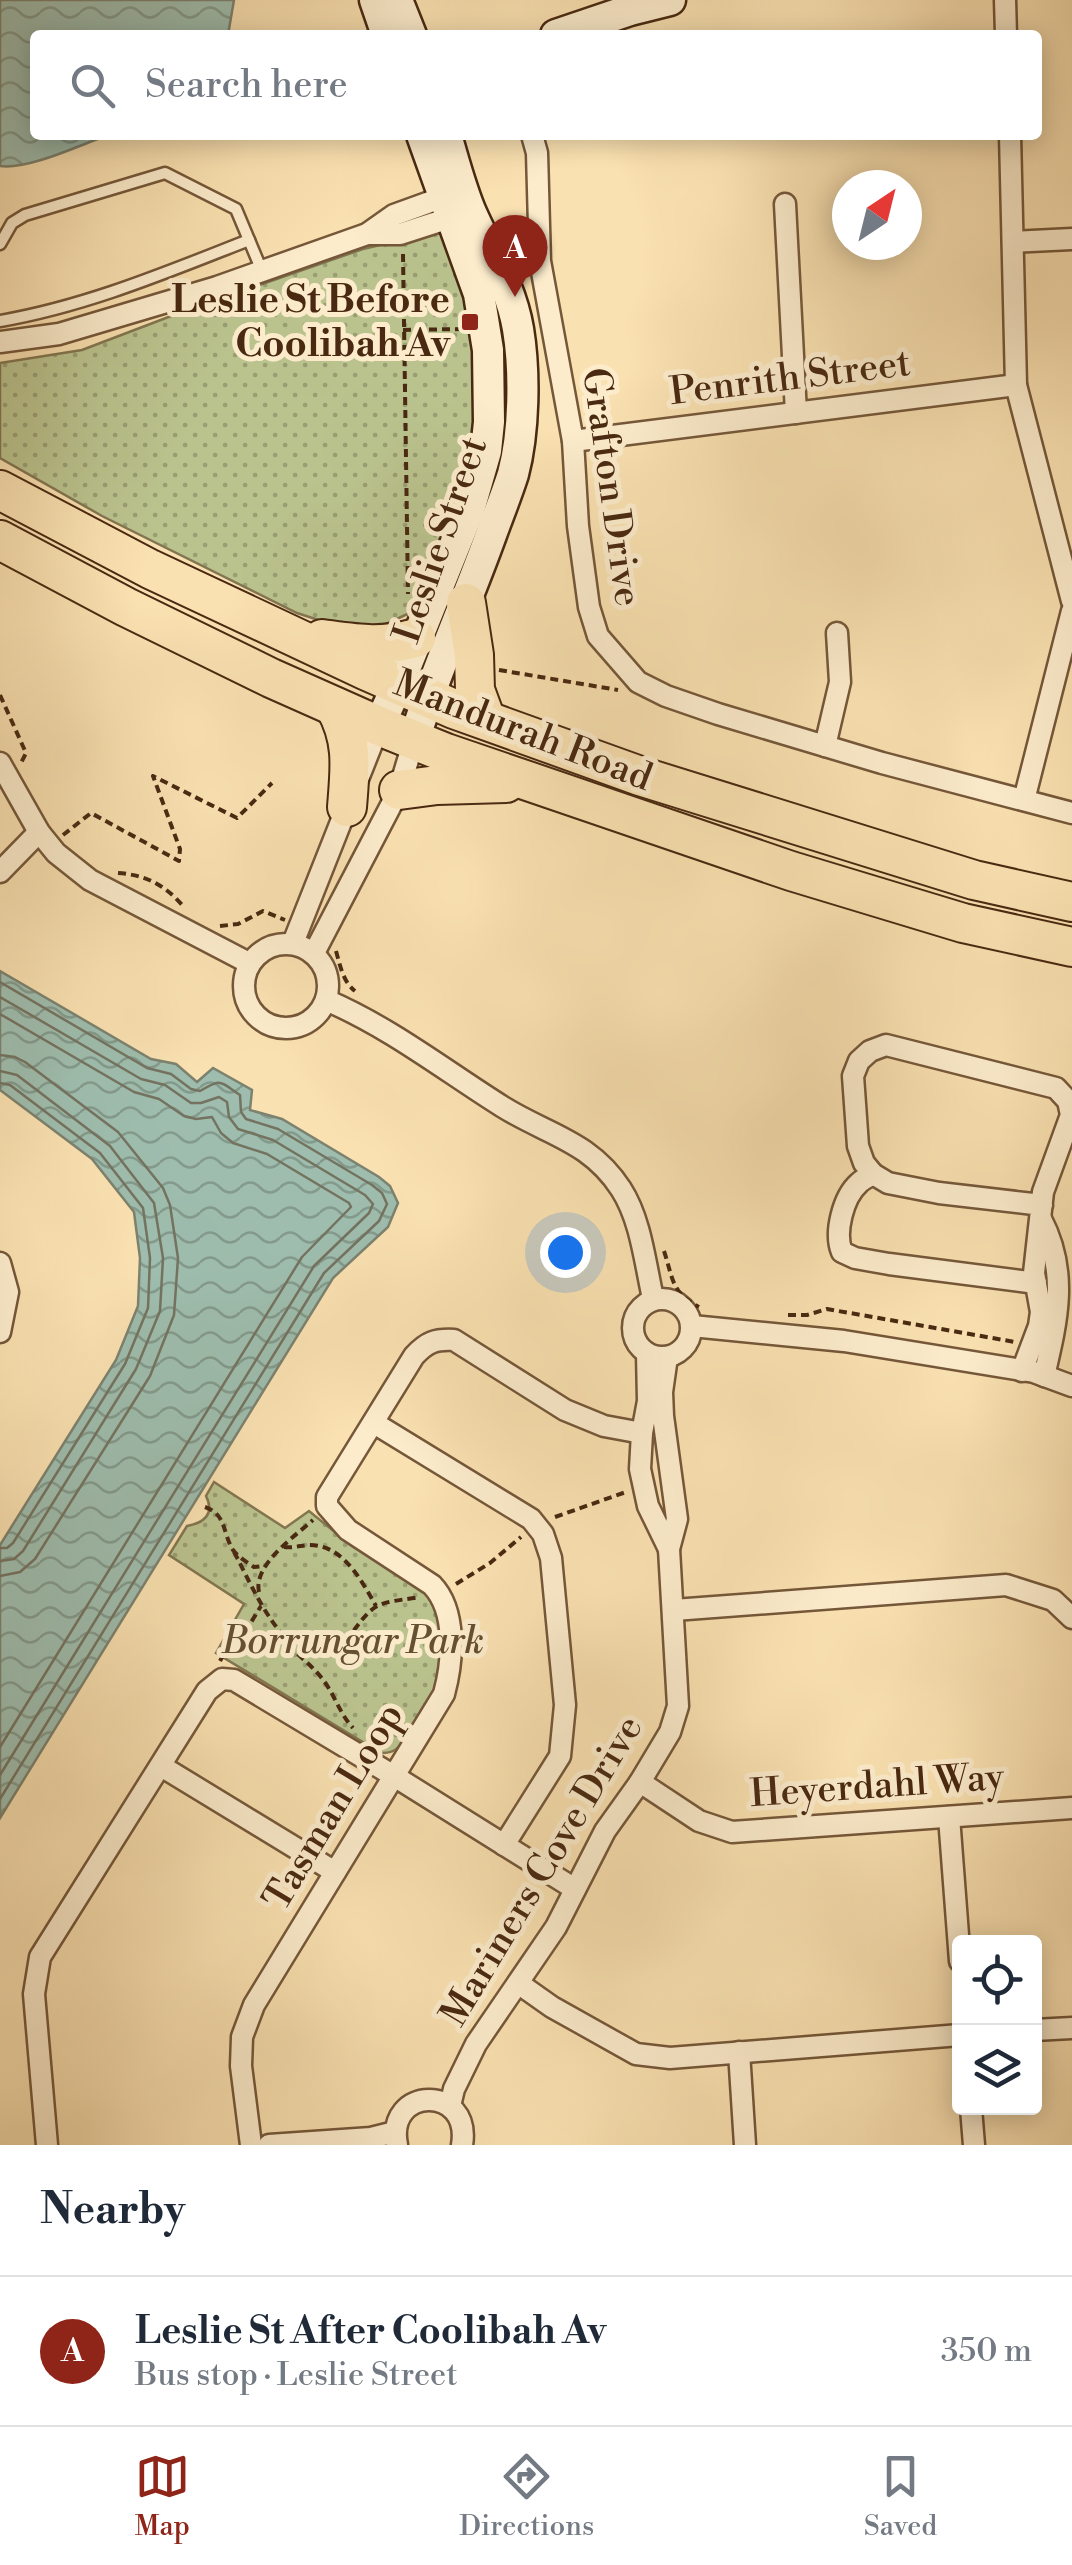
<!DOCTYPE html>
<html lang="en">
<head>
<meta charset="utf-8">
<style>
  body { margin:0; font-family:"Libre Bodoni",serif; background:#f2f2f3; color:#1f2937 }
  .controls { position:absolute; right:30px; bottom:30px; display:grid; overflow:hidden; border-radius:10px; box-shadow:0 5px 25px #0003 }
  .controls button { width:90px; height:90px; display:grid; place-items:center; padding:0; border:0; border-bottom:2px solid #e0e1e3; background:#fff; color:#1f2937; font:50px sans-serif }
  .compass { position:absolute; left:832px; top:170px; width:90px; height:90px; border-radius:50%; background:#fff; box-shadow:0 5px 25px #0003; rotate:35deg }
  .you { position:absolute; left:565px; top:1252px; width:35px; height:35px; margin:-25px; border:8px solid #fff; border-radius:50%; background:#1a73e8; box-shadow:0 0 0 15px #1a73e833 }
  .badge { display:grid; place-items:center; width:65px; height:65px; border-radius:50%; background:#8f2418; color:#fff; font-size:32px; font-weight:700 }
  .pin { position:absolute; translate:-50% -82px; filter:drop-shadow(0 2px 5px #0008) }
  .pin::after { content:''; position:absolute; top:52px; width:35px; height:30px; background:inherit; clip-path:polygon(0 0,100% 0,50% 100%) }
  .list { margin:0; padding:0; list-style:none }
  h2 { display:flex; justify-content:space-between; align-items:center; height:130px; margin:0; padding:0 40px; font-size:42px }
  h2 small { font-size:32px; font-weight:400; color:#747a83 }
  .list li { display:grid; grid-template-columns:65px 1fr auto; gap:30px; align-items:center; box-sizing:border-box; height:150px; padding:0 40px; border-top:2px solid #e0e1e3 }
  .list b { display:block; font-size:38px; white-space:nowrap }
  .list p { margin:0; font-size:32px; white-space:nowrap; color:#747a83 }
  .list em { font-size:32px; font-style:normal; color:#747a83 }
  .icon { flex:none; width:55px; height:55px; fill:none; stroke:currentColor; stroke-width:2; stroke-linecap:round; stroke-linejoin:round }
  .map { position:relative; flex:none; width:1072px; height:2145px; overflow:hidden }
  .search { position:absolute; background:#fff; box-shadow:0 5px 25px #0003; left:30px; right:30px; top:30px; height:110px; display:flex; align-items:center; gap:25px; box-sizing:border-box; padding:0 35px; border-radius:10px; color:#747a83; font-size:38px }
  .sheet { height:280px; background:#fff }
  nav { display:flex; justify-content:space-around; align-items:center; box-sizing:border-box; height:140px; border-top:2px solid #e0e1e3; background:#fff; font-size:28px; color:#747a83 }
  nav a { display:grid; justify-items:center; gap:5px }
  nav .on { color:#8f2418 }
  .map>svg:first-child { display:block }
  .park { fill:url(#park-dots); stroke:#827650; stroke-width:2.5 }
  .water { fill:url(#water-waves); stroke:#7c826f; stroke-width:2.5 }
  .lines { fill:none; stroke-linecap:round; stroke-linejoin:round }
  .shore { stroke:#747360; stroke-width:2.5 }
  .lane-casing { stroke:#755739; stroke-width:15 }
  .street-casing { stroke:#755739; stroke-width:25 }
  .secondary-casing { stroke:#492911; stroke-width:35 }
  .highway-casing { stroke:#492911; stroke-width:42 }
  .path { stroke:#492911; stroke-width:4; stroke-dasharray:8 5; stroke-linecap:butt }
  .lane { stroke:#fceccc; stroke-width:10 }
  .street { stroke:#fceccc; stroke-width:20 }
  .secondary { stroke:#fceccc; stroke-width:30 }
  .highway { stroke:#fae1b1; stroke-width:38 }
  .poi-dot { fill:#8f2418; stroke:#fceccc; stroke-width:4 }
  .labels { text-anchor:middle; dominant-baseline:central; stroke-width:10; stroke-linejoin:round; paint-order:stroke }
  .poi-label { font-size:38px; font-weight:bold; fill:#492911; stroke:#fceccc; text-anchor:end }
  .street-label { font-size:38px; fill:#492911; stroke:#fceccc }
  .park-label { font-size:38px; font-style:italic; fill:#655030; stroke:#fceccc }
</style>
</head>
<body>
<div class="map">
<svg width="1072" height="2145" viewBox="0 0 1072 2145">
  <defs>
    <pattern id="park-dots" width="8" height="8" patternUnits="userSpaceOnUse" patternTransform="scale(2.5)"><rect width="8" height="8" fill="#bac38e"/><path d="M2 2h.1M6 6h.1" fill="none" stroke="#999e73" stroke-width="1.8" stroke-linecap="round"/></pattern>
    <pattern id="water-waves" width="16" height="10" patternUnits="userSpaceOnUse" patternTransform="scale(2.5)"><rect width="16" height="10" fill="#9ebdae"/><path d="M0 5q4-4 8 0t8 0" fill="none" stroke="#839a8c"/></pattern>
  </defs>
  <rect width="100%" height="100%" fill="#fae1b1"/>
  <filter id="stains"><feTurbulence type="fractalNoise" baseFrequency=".002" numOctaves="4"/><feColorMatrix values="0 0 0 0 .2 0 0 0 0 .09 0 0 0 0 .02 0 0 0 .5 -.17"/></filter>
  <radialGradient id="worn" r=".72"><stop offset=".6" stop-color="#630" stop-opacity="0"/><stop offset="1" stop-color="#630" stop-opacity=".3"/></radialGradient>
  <!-- park -->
  <g class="park">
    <path d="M 440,231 L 453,248 L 482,352 L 479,443 L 414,611 L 373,630 L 349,630 L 297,613 L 102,516 L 0,458 L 0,363 L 82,350 L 179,313 L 363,249 Z"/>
    <path d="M 214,1482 L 285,1528 L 309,1511 L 352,1546 L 430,1591 C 442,1613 446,1668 435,1692 C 430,1703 421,1714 414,1725 C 405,1739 400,1754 381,1753 L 216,1653 L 244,1604 L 169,1555 L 187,1526 C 204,1523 215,1514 206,1496 Z"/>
  </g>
  <!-- water -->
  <g class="water">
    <path d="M 0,0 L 234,0 L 228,35 L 35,35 L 35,135 L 108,135 C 80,145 28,170 0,166 Z"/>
    <path d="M 0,971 L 151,1059 L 176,1064 L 197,1082 L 213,1068 L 252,1090 L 250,1110 L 282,1119 L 379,1177 L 390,1186 L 398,1203 L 388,1227 L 333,1278 L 0,1818 L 0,1545 L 116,1360 L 138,1306 L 140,1258 L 134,1212 L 92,1159 L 0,1090 Z"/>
  </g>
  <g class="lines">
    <!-- shore -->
    <g class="shore">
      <path d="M 0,982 L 147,1068 L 171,1074 L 191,1089 L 200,1091 C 222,1078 219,1081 240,1095 L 241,1112 L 246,1119 L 278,1129 L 372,1185 L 382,1193 L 387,1204 L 379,1221 L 324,1273 L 0,1799"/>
      <path d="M 0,997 L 141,1079 L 165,1085 L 191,1103 L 201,1103 L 219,1097 L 227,1102 L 229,1117 L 238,1129 L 273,1140 L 365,1195 L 373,1204 L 369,1213 L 314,1266 L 0,1775"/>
      <path d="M 0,1014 L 134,1092 L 159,1099 L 184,1116 L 196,1119 L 212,1117 L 221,1133 L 233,1143 L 267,1154 L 349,1203 L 351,1207 L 302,1257 L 0,1747"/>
      <path d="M 0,1055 L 15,1057 L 25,1062 L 118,1132 L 163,1188 L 170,1205 L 178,1258 L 174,1315 L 150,1376 L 35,1559 L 20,1572 L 0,1576"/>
      <path d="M 0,1071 L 17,1075 L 110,1146 L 154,1203 L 163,1258 L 160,1311 L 136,1369 L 23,1551 L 14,1559 L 0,1561"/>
      <path d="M 0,1083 L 10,1085 L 100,1153 L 143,1208 L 150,1258 L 148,1308 L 125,1364 L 13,1543 L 7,1548 L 0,1548"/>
    </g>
    <!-- lane casing -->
    <g class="lane-casing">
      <g id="lane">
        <path d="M 0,244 L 12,223 L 25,215 L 165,173 L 236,209 L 262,271"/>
        <path d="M 0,321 C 87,306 167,272 249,240"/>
      </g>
    </g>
    <!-- street casing -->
    <g class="street-casing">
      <g id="street">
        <path d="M 1005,0 L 1006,35"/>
        <path d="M 532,135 L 537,153 L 540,261 L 573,441 L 578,526 L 589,607 L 598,636 L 638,682 L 666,696 L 718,714 L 882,763 L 1072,813"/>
        <path d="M 1010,135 L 1016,385 L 1072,601"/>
        <path d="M 785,204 L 796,413"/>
        <path d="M 367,234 L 400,234 L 462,214"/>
        <path d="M 1013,242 L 1072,239"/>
        <path d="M 0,342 L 59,334 L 217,287 L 367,234 L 394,215 L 452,194"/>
        <path d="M 573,441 L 1016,385"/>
        <path d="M 825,746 L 840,682 L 837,633"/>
        <path d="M 0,763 L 39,832 L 56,853 L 90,880 L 249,963"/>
        <path d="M 1024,800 L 1072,611"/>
        <path d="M 0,872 L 39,832"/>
        <path d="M 293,943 L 379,726"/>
        <circle cx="286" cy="986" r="42"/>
        <path d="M 314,953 L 399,790 L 414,740"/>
        <path d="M 326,1000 C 391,1028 444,1070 503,1107 C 548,1135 590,1141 621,1189 C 641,1220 645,1263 653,1298"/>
        <path d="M 873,1174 C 868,1177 863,1179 859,1183 C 843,1197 834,1233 842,1252 L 855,1258 L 889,1264 L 1036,1283"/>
        <path d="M 1041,1219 C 1069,1272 1057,1321 1044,1376"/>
        <path d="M 0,1263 L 8,1292 L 0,1332"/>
        <circle cx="662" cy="1328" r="29"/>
        <path d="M 692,1326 L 844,1341 L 1034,1372 L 1072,1386"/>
        <path d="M 647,1353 L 648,1401 L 642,1433 L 640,1469 L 648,1506 L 669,1549"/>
        <path d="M 1022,1371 L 1039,1326 L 1041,1312 L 1034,1273 L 1043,1192 L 1071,1115 L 1068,1101 L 1056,1088 L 886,1045 L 870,1051 L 859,1061 L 853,1076 L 858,1146 L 864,1163 L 873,1174 L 888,1183 L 939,1193 L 1042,1205"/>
        <path d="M 374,1423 L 531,1519 L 543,1534 L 551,1558 L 565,1705 L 560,1756 L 504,1845"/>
        <path d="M 674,1610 L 1006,1585 L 1053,1600 L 1072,1618"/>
        <path d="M 161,1766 L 335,1872"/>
        <path d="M 640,1782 L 699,1821 L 732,1832 L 1072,1808"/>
        <path d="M 949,1817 L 960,1961"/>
        <path d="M 518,1983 L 552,2007 L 636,2054 L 670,2058 L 960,2035"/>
        <path d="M 1034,2030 L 1072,2028"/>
        <path d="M 739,2052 L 745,2145"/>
        <path d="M 450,2106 L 454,2089 L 476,2044 L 556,1927 L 605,1831 L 640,1782 L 670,1732 L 678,1706 L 669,1549 L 677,1519 L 663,1416 L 662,1392 L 667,1357"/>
        <path d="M 971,2108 L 974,2145"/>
        <path d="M 47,2145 L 34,1994 L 40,1957 L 207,1691 L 222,1679 L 234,1680 L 394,1776 L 575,1889"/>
        <path d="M 251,2145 L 241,2066 L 242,2037 L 254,2005 L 444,1694 C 453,1661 457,1611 432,1585 L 348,1530 L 327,1506 L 327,1497 L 414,1356 C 427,1342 435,1339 454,1340 L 565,1410 L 604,1426 L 642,1433"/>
        <path d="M 269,2145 L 371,2138 L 395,2132"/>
        <path d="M 397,2145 C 385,2086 472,2084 462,2145"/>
      </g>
    </g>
    <!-- secondary casing -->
    <g class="secondary-casing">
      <g id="secondary">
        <path d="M 375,0 L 387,35"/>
        <path d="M 397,0 L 411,35"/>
        <path d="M 556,35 L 630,10 L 670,0"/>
        <path d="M 379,726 L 406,666 L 469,510 L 486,451 L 489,422 L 488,350 L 479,294 L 422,135"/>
        <path d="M 414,740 C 436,669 467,602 492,532 C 499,513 507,493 513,474 C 524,432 525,372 518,329 C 511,287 489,253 472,215 C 461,190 454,162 446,135"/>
      </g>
    </g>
    <!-- highway casing -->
    <g class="highway-casing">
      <g id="highway">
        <path d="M 0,490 L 150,569 L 365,670 L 454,709 L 640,776 L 974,880 L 1072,902"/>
        <path d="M 0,540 L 126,607 L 271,678 L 379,726 L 446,753 L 791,871 L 963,923 L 1072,947"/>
        <path d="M 466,603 L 474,655 L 475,690 L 486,720"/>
        <path d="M 322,639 C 359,644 379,648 416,638"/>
        <path d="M 335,707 C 354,741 350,769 347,807"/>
        <path d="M 399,790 L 437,785 L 506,783"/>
      </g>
    </g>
    <!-- path -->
    <g class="path">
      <path d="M 403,254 L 408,594"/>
      <path d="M 403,330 L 463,329"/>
      <path d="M 499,670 L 618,690"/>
      <path d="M 0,695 L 26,753 L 21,763"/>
      <path d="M 63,835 L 91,813 L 179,861 L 180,849 L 153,776 L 237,818 L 272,783"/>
      <path d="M 118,873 C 146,875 165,885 183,906"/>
      <path d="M 220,926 L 238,924 L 263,911 L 285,920"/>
      <path d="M 336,951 C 340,965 343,982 355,991"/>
      <path d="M 664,1251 C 673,1278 671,1293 699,1307"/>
      <path d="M 788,1315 L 807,1315 L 827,1309 L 1015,1342"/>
      <path d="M 205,1507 C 227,1515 222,1532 233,1550 C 238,1557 247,1562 254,1567 L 263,1566"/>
      <path d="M 555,1517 L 626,1492"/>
      <path d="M 284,1547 C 293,1548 299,1546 308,1545 C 343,1544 361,1580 376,1606"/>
      <path d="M 234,1552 C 251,1582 288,1679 336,1648 C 352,1638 359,1619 374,1608 C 385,1600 406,1600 419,1597"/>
      <path d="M 456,1584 L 490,1563 L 521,1537"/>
      <path d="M 259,1592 C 253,1565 294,1537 313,1520"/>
      <path d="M 280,1635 C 293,1653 311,1663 324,1681 C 335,1696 340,1714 353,1728"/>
      <path d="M 220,1661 L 232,1639 L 247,1629 L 261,1606"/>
    </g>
    <!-- lane -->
    <use href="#lane" class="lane"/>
    <!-- street -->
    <use href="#street" class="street"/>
    <!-- secondary -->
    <use href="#secondary" class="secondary"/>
    <!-- highway -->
    <use href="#highway" class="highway"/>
  </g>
  <!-- markers -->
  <rect class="poi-dot" x="460" y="312" width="20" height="20" rx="5"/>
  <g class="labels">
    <!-- poi labels -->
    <g class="poi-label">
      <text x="450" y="300">Leslie St Before<tspan x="450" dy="44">Coolibah Av</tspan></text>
    </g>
    <!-- street labels -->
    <g class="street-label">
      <text transform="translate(790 378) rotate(-7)">Penrith Street</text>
      <text transform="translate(611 487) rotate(82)">Grafton Drive</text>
      <text transform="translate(441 540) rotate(-71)">Leslie Street</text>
      <text transform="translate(523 731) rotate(21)">Mandurah Road</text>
      <text transform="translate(877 1786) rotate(-4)">Heyerdahl Way</text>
      <text transform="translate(334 1807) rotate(-59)">Tasman Loop</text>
      <text transform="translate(542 1871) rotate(-59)">Mariners Cove Drive</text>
    </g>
    <!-- park labels -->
    <g class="park-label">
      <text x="353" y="1641">Borrungar Park</text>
    </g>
  </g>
  <rect width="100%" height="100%" filter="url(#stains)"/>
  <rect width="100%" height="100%" fill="url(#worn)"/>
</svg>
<div class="controls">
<button><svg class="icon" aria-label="locate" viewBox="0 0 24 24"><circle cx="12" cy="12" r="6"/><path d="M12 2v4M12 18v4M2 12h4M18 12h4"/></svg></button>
<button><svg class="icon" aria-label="layers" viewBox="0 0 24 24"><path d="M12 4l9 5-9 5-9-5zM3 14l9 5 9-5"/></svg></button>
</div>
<svg class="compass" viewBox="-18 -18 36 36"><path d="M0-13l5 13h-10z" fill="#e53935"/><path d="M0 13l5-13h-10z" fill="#747a83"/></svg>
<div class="you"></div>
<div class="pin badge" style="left:515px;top:297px">A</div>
<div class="search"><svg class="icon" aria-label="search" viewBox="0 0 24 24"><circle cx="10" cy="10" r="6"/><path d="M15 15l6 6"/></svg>Search here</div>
</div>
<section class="sheet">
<h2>Nearby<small></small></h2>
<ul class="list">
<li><span class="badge">A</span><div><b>Leslie St After Coolibah Av</b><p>Bus stop · Leslie Street</p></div><em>350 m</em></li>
</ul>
</section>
<nav>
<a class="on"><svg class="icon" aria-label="map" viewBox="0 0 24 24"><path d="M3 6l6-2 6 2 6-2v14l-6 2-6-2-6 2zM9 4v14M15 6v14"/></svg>Map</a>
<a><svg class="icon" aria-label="directions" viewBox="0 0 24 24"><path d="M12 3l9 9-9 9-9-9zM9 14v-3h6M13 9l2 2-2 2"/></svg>Directions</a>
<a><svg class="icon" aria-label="saved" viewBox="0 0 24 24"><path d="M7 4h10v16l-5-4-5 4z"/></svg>Saved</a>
</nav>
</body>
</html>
